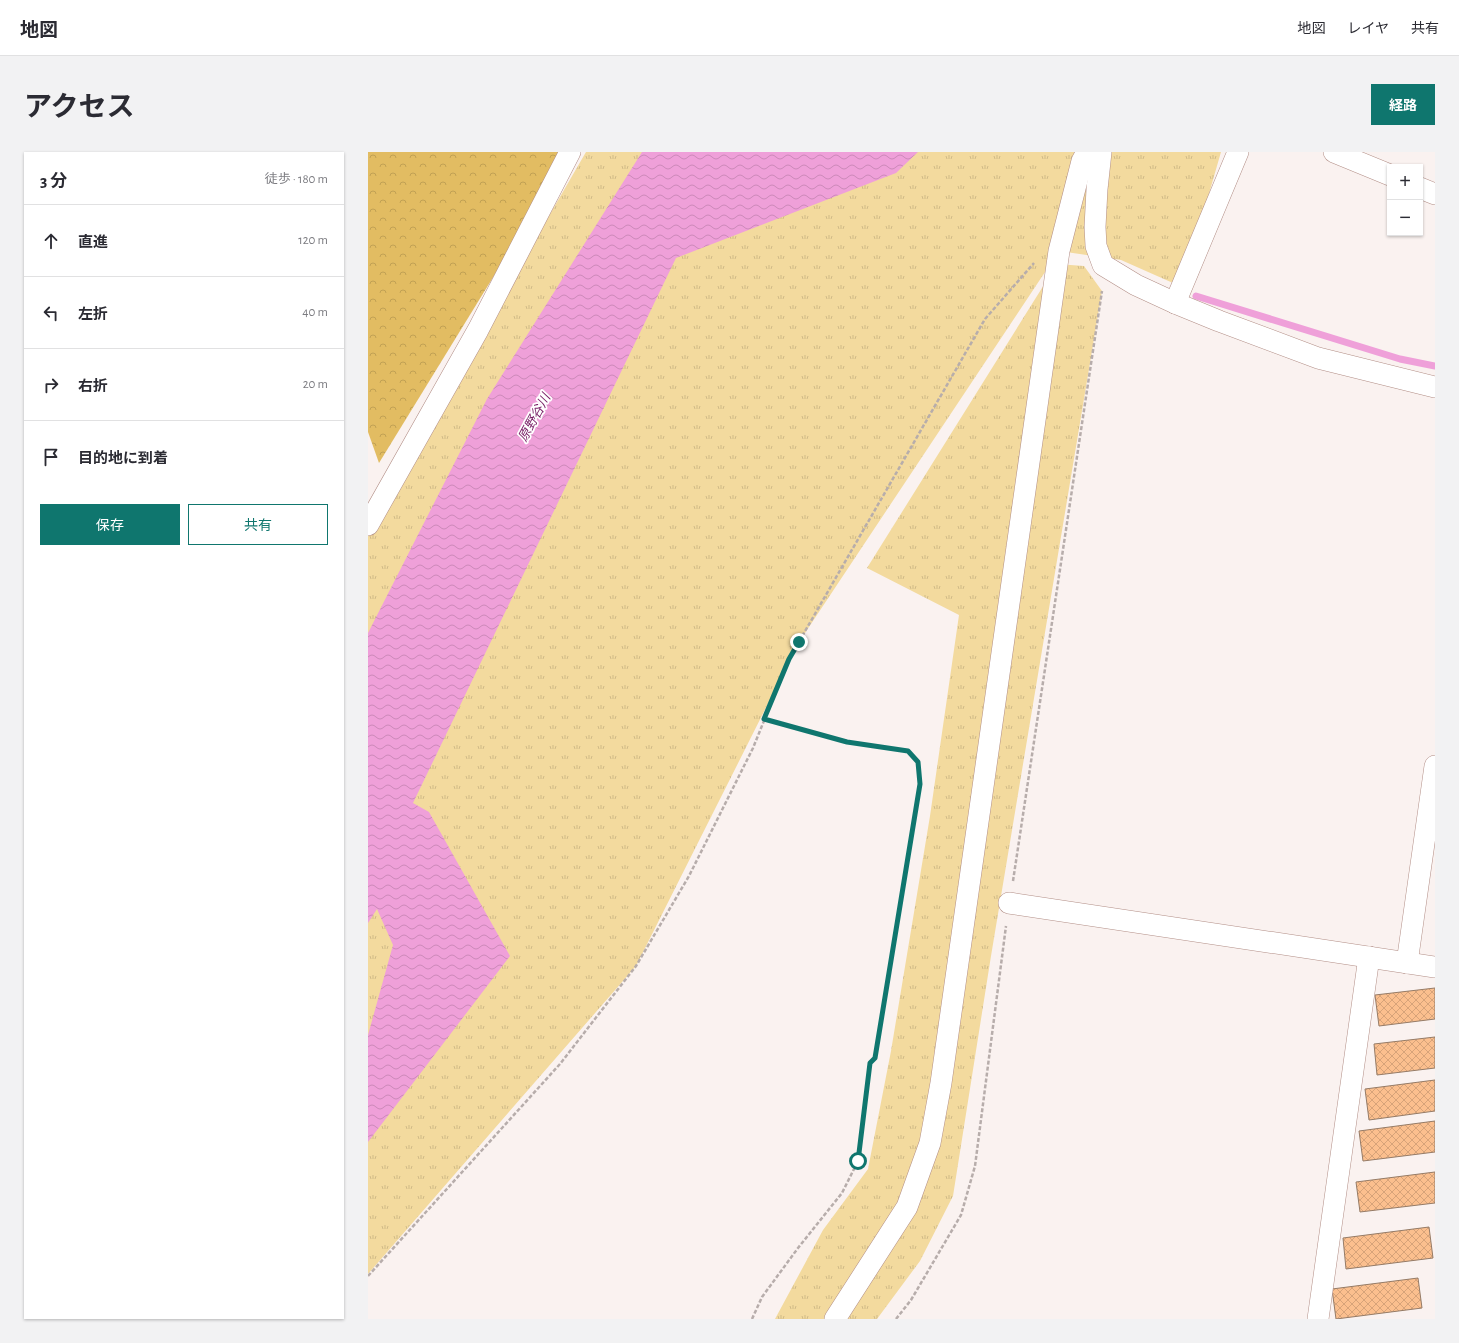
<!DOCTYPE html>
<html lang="ja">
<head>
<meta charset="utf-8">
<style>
  body { margin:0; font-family:"Alegreya Sans","Noto Sans JP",sans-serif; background:#f2f2f3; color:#2b2b33 }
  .controls { position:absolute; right:12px; top:12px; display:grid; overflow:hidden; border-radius:0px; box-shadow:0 1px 3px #0004 }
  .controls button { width:36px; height:36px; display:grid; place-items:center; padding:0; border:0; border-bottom:1px solid #e1e1e2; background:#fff; color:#2b2b33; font:20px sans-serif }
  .stop { position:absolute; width:12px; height:12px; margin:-9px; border:3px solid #0f766e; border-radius:50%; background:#fff }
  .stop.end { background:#0f766e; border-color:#fff; box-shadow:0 1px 4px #0008 }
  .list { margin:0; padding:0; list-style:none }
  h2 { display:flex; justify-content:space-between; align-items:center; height:52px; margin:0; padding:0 16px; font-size:17px }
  h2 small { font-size:13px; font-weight:400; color:#7c7c81 }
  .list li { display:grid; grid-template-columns:26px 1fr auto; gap:12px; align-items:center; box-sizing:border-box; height:72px; padding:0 16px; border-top:1px solid #e1e1e2 }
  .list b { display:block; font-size:15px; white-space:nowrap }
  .list em { font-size:13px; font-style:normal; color:#7c7c81 }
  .actions { display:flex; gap:8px; padding:12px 16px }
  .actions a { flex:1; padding:9px 0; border:1px solid #0f766e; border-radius:0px; text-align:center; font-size:14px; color:#0f766e }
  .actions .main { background:#0f766e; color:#fff }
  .icon { flex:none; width:22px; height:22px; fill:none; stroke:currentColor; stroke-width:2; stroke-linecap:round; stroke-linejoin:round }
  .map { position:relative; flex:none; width:1067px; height:1167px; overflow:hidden; border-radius:0px }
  header { display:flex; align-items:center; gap:24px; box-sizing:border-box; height:56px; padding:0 20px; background:#fff; border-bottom:1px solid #e1e1e2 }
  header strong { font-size:19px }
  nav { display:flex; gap:22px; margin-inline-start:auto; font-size:14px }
  .intro { display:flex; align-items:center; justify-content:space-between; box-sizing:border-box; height:96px; padding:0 24px }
  h1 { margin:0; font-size:28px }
  .button { padding:10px 18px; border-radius:0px; background:#0f766e; color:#fff; font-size:14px; font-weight:700 }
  main { display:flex; gap:24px; padding:0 24px }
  aside { flex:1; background:#fff; border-radius:0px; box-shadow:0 1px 3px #0004 }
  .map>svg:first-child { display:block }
  .grass { fill:url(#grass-tufts) }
  .forest { fill:url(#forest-crowns) }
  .water { fill:url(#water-waves) }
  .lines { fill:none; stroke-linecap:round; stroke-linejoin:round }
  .stream { stroke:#efa0d9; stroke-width:7 }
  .building { fill:url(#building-cross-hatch); stroke:#957b66 }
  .street-casing { stroke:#b28e86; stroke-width:22 }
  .path { stroke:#b7adab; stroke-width:2.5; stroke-dasharray:4 2; stroke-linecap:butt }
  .street { stroke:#fff; stroke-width:21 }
  .route { stroke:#0f766e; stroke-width:5 }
  .labels { text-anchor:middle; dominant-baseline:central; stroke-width:3.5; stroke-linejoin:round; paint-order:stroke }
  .water-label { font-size:13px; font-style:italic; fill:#771d65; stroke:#fff }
</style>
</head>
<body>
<header>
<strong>地図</strong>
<nav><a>地図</a><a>レイヤ</a><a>共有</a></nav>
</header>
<div class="intro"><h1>アクセス</h1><a class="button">経路</a></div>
<main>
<aside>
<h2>3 分<small>徒歩 · 180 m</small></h2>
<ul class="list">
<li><svg class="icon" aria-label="ahead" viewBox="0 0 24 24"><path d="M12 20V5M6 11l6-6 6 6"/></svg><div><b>直進</b></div><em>120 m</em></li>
<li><svg class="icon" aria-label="left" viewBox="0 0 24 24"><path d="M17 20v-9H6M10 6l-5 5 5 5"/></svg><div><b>左折</b></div><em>40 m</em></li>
<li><svg class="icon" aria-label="right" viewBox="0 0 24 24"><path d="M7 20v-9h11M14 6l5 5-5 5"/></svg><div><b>右折</b></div><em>20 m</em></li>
<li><svg class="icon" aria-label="arrive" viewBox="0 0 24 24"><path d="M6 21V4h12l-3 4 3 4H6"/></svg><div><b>目的地に到着</b></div></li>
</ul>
<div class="actions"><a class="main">保存</a><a>共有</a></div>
</aside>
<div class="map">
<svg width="1067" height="1167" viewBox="0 0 1067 1167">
  <defs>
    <pattern id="grass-tufts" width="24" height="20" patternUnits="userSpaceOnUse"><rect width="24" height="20" fill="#f3da9e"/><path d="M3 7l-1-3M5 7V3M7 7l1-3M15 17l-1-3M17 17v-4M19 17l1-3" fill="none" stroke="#d0ba87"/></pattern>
    <pattern id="forest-crowns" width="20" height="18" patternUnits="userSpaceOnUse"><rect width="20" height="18" fill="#e2bc62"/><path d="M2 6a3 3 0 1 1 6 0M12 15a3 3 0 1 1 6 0" fill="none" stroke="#c1a154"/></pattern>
    <pattern id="water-waves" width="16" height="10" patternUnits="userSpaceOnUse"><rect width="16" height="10" fill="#efa0d9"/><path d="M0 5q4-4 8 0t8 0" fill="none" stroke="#cc89b9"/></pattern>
    <pattern id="building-cross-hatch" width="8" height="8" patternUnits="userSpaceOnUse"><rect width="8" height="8" fill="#fbbf8e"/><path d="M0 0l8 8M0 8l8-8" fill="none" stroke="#d7a379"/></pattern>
  </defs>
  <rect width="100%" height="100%" fill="#faf2f0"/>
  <!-- grass -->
  <g class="grass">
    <path d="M 218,0 L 853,0 L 814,135 L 753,108 L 691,99 L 431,490 L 268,814 L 0,1122 L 0,376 Z"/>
    <path d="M 689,112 L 716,114 L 734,139 L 623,804 L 585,1044 L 552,1109 L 509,1167 L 407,1167 L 455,1078 L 500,1017 L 523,899 L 562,664 L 591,463 L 499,416 Z"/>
  </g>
  <!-- forest -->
  <path class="forest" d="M 0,0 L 202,0 L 11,311 L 0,280 Z"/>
  <!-- water -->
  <path class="water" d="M 274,0 L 550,0 L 528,21 L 308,106 L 45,651 L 61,660 L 142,804 L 0,990 L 0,883 L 25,793 L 9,757 L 0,771 L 0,481 L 119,247 Z"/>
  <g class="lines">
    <!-- stream -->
    <path class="stream" d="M 828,144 L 1032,207 L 1067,214"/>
  </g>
  <!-- building -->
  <g class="building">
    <path d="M 1067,836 L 1067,867 L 1011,874 L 1007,843 Z"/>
    <path d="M 1067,885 L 1067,916 L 1009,923 L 1006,892 Z"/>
    <path d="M 1067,928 L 1067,959 L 1001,968 L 997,937 Z"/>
    <path d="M 1067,969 L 1067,1000 L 995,1009 L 991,979 Z"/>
    <path d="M 1067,1020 L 1067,1051 L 992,1060 L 988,1030 Z"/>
    <path d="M 1061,1075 L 1065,1106 L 978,1117 L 975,1086 Z"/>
    <path d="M 1050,1126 L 1054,1156 L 968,1167 L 964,1137 Z"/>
  </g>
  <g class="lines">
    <!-- street casing -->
    <g class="street-casing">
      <g id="street">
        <path d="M 733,0 L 729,37 L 727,75 L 728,94 L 735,113 L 768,133 L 807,151 L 851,169 L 950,206 L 1067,235"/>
        <path d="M 966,0 L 1022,23"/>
        <path d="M 1052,36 L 1067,42"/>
        <path d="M 807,151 L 870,0"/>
        <path d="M 0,373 L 110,178 L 202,0"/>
        <path d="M 641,751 L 1067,815"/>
        <path d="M 1039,811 L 1067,614"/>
        <path d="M 467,1167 L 539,1055 L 562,991 L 573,931 L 691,99 L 714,9 L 719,0"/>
        <path d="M 950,1167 L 1001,805"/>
      </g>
    </g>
    <!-- path -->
    <g class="path">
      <path d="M 645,729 L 734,139"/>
      <path d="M 0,1124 L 192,912 L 268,814 L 321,724 L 385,596 L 421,507 L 617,167 L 666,111"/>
      <path d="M 384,1167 L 394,1145 L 430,1096 L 474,1041 L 490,1009 L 502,911 L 507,906 L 552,632 L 550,610 L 540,599 L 479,590 L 397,567"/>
      <path d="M 528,1167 L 543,1148 L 593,1063 L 607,1014 L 638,774"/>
    </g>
    <!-- street -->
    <use href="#street" class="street"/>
  </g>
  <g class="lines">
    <!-- route -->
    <path class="route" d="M 431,490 L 421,507 L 396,567 L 479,590 L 540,599 L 550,610 L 552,632 L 507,906 L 502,911 L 490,1009"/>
  </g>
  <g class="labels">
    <!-- water labels -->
    <g class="water-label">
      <text transform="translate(167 266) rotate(-61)">原野谷川</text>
    </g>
  </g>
</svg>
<div class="controls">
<button>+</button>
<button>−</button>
</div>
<div class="stop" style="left:490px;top:1009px"></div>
<div class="stop end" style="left:431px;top:490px"></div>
</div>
</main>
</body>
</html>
